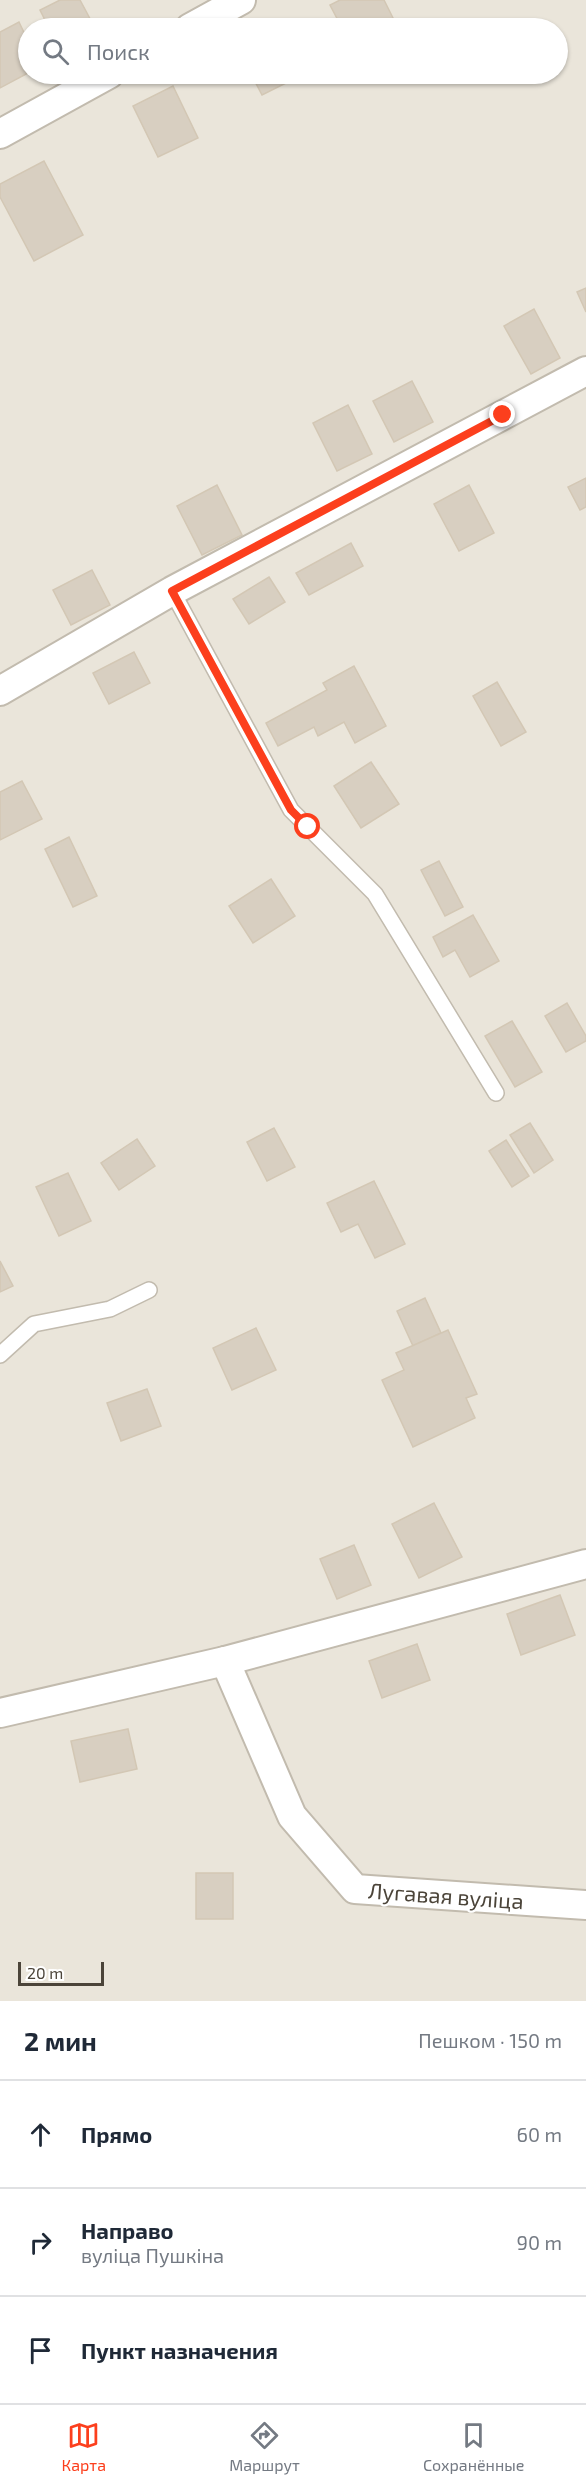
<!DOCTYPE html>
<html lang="ru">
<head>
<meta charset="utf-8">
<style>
  body { margin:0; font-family:"Exo 2",sans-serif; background:#f6f6f7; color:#1f2937 }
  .scale { position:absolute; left:18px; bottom:15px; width:86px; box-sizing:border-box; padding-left:6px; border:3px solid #4b4439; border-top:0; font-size:16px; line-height:21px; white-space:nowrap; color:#4b4439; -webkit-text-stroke:4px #fff; paint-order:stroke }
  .stop { position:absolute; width:18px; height:18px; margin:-14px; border:4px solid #fc3f1d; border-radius:50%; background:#fff }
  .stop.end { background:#fc3f1d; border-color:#fff; box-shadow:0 2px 6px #0008 }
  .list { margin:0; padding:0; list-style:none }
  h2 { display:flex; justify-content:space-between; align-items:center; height:78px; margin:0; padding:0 24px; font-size:26px }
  h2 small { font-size:20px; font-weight:400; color:#747a83 }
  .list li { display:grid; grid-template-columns:39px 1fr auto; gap:18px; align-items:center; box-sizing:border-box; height:108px; padding:0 24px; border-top:2px solid #e0e1e3 }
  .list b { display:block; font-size:22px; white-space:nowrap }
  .list p { margin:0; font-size:20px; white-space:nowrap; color:#747a83 }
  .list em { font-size:20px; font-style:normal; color:#747a83 }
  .icon { flex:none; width:33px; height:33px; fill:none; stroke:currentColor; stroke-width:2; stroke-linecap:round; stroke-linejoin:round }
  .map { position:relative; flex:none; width:586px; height:2001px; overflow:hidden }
  .search { position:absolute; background:#fff; box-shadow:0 2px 4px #0004; left:18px; right:18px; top:18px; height:66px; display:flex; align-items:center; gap:15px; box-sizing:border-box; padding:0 21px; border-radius:33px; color:#747a83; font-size:22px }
  .sheet { height:402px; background:#fff }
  nav { display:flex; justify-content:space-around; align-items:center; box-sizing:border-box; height:84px; border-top:2px solid #e0e1e3; background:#fff; font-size:16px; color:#747a83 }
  nav a { display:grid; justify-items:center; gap:3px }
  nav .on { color:#fc3f1d }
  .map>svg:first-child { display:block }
  .residential { fill:#eae5da; fill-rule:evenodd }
  .building { fill:#d8cfc1; stroke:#d3c7b4; stroke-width:1.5 }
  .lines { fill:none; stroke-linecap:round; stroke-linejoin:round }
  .lane-casing { stroke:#c2bbae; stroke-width:18 }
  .street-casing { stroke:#c2bbae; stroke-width:32 }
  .lane { stroke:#fff; stroke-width:15 }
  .street { stroke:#fff; stroke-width:28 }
  .route { stroke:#fc3f1d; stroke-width:8 }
  .labels { text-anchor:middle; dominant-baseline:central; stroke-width:4.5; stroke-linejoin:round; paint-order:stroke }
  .street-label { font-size:22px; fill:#4b4439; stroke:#fff }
</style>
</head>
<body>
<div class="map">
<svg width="586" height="2001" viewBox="0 0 586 2001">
  <rect width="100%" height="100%" fill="#f6f3ec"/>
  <!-- residential -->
  <path class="residential" d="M 0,0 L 586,0 L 586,2001 L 0,2001 ZM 28,28 L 558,28 L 558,74 L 28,74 Z"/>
  <!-- building -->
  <g class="building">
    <path d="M 60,0 L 80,0 L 95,28 L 49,28 L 40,10 Z"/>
    <path d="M 340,0 L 384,0 L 398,28 L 342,28 L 330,5 Z"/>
    <path d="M 19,22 L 28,41 L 28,73 L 0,88 L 0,32 Z"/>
    <path d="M 251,74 L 304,74 L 262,95 Z"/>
    <path d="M 173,86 L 198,138 L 158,157 L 133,106 Z"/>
    <path d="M 44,161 L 83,235 L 34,261 L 0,197 L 0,184 Z"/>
    <path d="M 586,288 L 586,312 L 577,292 Z"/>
    <path d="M 534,309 L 560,358 L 531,374 L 504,326 Z"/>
    <path d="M 412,381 L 433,422 L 394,442 L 373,401 Z"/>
    <path d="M 348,405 L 372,454 L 337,471 L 313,423 Z"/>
    <path d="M 586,478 L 586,507 L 580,510 L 568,487 Z"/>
    <path d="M 217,485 L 242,535 L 202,555 L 177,506 Z"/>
    <path d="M 469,485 L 494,533 L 459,551 L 434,504 Z"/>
    <path d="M 351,543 L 363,566 L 309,595 L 296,573 Z"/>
    <path d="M 92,570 L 110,605 L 71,625 L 53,590 Z"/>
    <path d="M 269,577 L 285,602 L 249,624 L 233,599 Z"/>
    <path d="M 134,652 L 150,683 L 109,704 L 93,673 Z"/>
    <path d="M 354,666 L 386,726 L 355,743 L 344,722 L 318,736 L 314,727 L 278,746 L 266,723 L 327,690 L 323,683 Z"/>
    <path d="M 497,682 L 526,732 L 501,746 L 473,696 Z"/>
    <path d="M 371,762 L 399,804 L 361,828 L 334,786 Z"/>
    <path d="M 22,781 L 42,819 L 0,840 L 0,792 Z"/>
    <path d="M 69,837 L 97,896 L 73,907 L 45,849 Z"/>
    <path d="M 439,861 L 463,907 L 445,916 L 421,870 Z"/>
    <path d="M 271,879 L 295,916 L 253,943 L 229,906 Z"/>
    <path d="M 473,915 L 499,961 L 470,977 L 455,950 L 443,957 L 433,937 Z"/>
    <path d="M 567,1003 L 586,1036 L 586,1041 L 566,1052 L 545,1016 Z"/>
    <path d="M 512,1021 L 542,1072 L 515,1087 L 485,1036 Z"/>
    <path d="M 530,1123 L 553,1160 L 534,1173 L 510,1135 Z"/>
    <path d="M 274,1128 L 295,1167 L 267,1181 L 247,1142 Z"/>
    <path d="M 137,1139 L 155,1166 L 119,1190 L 101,1163 Z"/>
    <path d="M 506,1140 L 529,1176 L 512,1187 L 489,1151 Z"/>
    <path d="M 68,1173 L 91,1221 L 59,1236 L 36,1187 Z"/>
    <path d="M 374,1181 L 405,1244 L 375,1258 L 358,1224 L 341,1232 L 327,1203 Z"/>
    <path d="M 0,1261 L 13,1286 L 0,1292 Z"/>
    <path d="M 425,1298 L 441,1333 L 413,1346 L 397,1311 Z"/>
    <path d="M 256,1328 L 276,1370 L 232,1390 L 213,1348 Z"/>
    <path d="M 448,1330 L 477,1394 L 466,1398 L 475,1418 L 413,1447 L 382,1380 L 404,1370 L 396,1353 Z"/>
    <path d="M 147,1389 L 161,1426 L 121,1441 L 107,1403 Z"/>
    <path d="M 434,1503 L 462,1557 L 419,1578 L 392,1524 Z"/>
    <path d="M 354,1545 L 371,1585 L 337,1599 L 320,1559 Z"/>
    <path d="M 560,1595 L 575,1635 L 521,1655 L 507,1614 Z"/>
    <path d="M 417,1644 L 430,1680 L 382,1698 L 369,1661 Z"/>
    <path d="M 128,1729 L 137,1769 L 80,1782 L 71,1741 Z"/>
    <rect x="196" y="1873" width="37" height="46"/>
  </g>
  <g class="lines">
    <!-- lane casing -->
    <g class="lane-casing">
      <g id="lane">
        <path d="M 172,591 L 291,810 L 375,894 L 496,1093"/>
        <path d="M 0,1355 L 34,1324 L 110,1309 L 149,1290"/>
      </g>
    </g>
    <!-- street casing -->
    <g class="street-casing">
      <g id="street">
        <path d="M 190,28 L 241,0"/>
        <path d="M 0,134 L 109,74"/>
        <path d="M 0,691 L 172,591 L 586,371"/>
        <path d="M 225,1661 L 292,1816 L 355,1889 L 586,1905"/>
        <path d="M 0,1713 L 225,1661 L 586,1564"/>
      </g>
    </g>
    <!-- lane -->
    <use href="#lane" class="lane"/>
    <!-- street -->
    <use href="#street" class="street"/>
  </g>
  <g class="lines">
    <!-- route -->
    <path class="route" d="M 308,827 L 291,810 L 172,591 L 503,415"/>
  </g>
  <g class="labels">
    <!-- street labels -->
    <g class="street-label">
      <text transform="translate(446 1895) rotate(4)">Лугавая вуліца</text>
    </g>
  </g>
</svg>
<div class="scale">20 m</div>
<div class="stop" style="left:308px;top:827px"></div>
<div class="stop end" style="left:503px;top:415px"></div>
<div class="search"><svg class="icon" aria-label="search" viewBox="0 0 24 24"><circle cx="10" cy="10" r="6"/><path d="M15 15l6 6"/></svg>Поиск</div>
</div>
<section class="sheet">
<h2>2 мин<small>Пешком · 150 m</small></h2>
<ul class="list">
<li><svg class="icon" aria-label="ahead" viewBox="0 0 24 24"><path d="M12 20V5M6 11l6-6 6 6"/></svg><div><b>Прямо</b></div><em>60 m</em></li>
<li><svg class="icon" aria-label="right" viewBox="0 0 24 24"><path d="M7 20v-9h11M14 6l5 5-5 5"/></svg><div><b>Направо</b><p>вуліца Пушкіна</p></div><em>90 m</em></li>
<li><svg class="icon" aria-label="arrive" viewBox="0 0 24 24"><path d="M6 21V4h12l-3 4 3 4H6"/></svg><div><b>Пункт назначения</b></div></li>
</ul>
</section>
<nav>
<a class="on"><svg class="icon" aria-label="map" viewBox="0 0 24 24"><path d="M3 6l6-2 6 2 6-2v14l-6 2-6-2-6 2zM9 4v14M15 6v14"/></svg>Карта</a>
<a><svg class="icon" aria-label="directions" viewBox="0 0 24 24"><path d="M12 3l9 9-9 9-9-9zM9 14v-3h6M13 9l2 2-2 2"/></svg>Маршрут</a>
<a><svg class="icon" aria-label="saved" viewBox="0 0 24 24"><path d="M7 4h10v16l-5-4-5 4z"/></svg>Сохранённые</a>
</nav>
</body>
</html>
